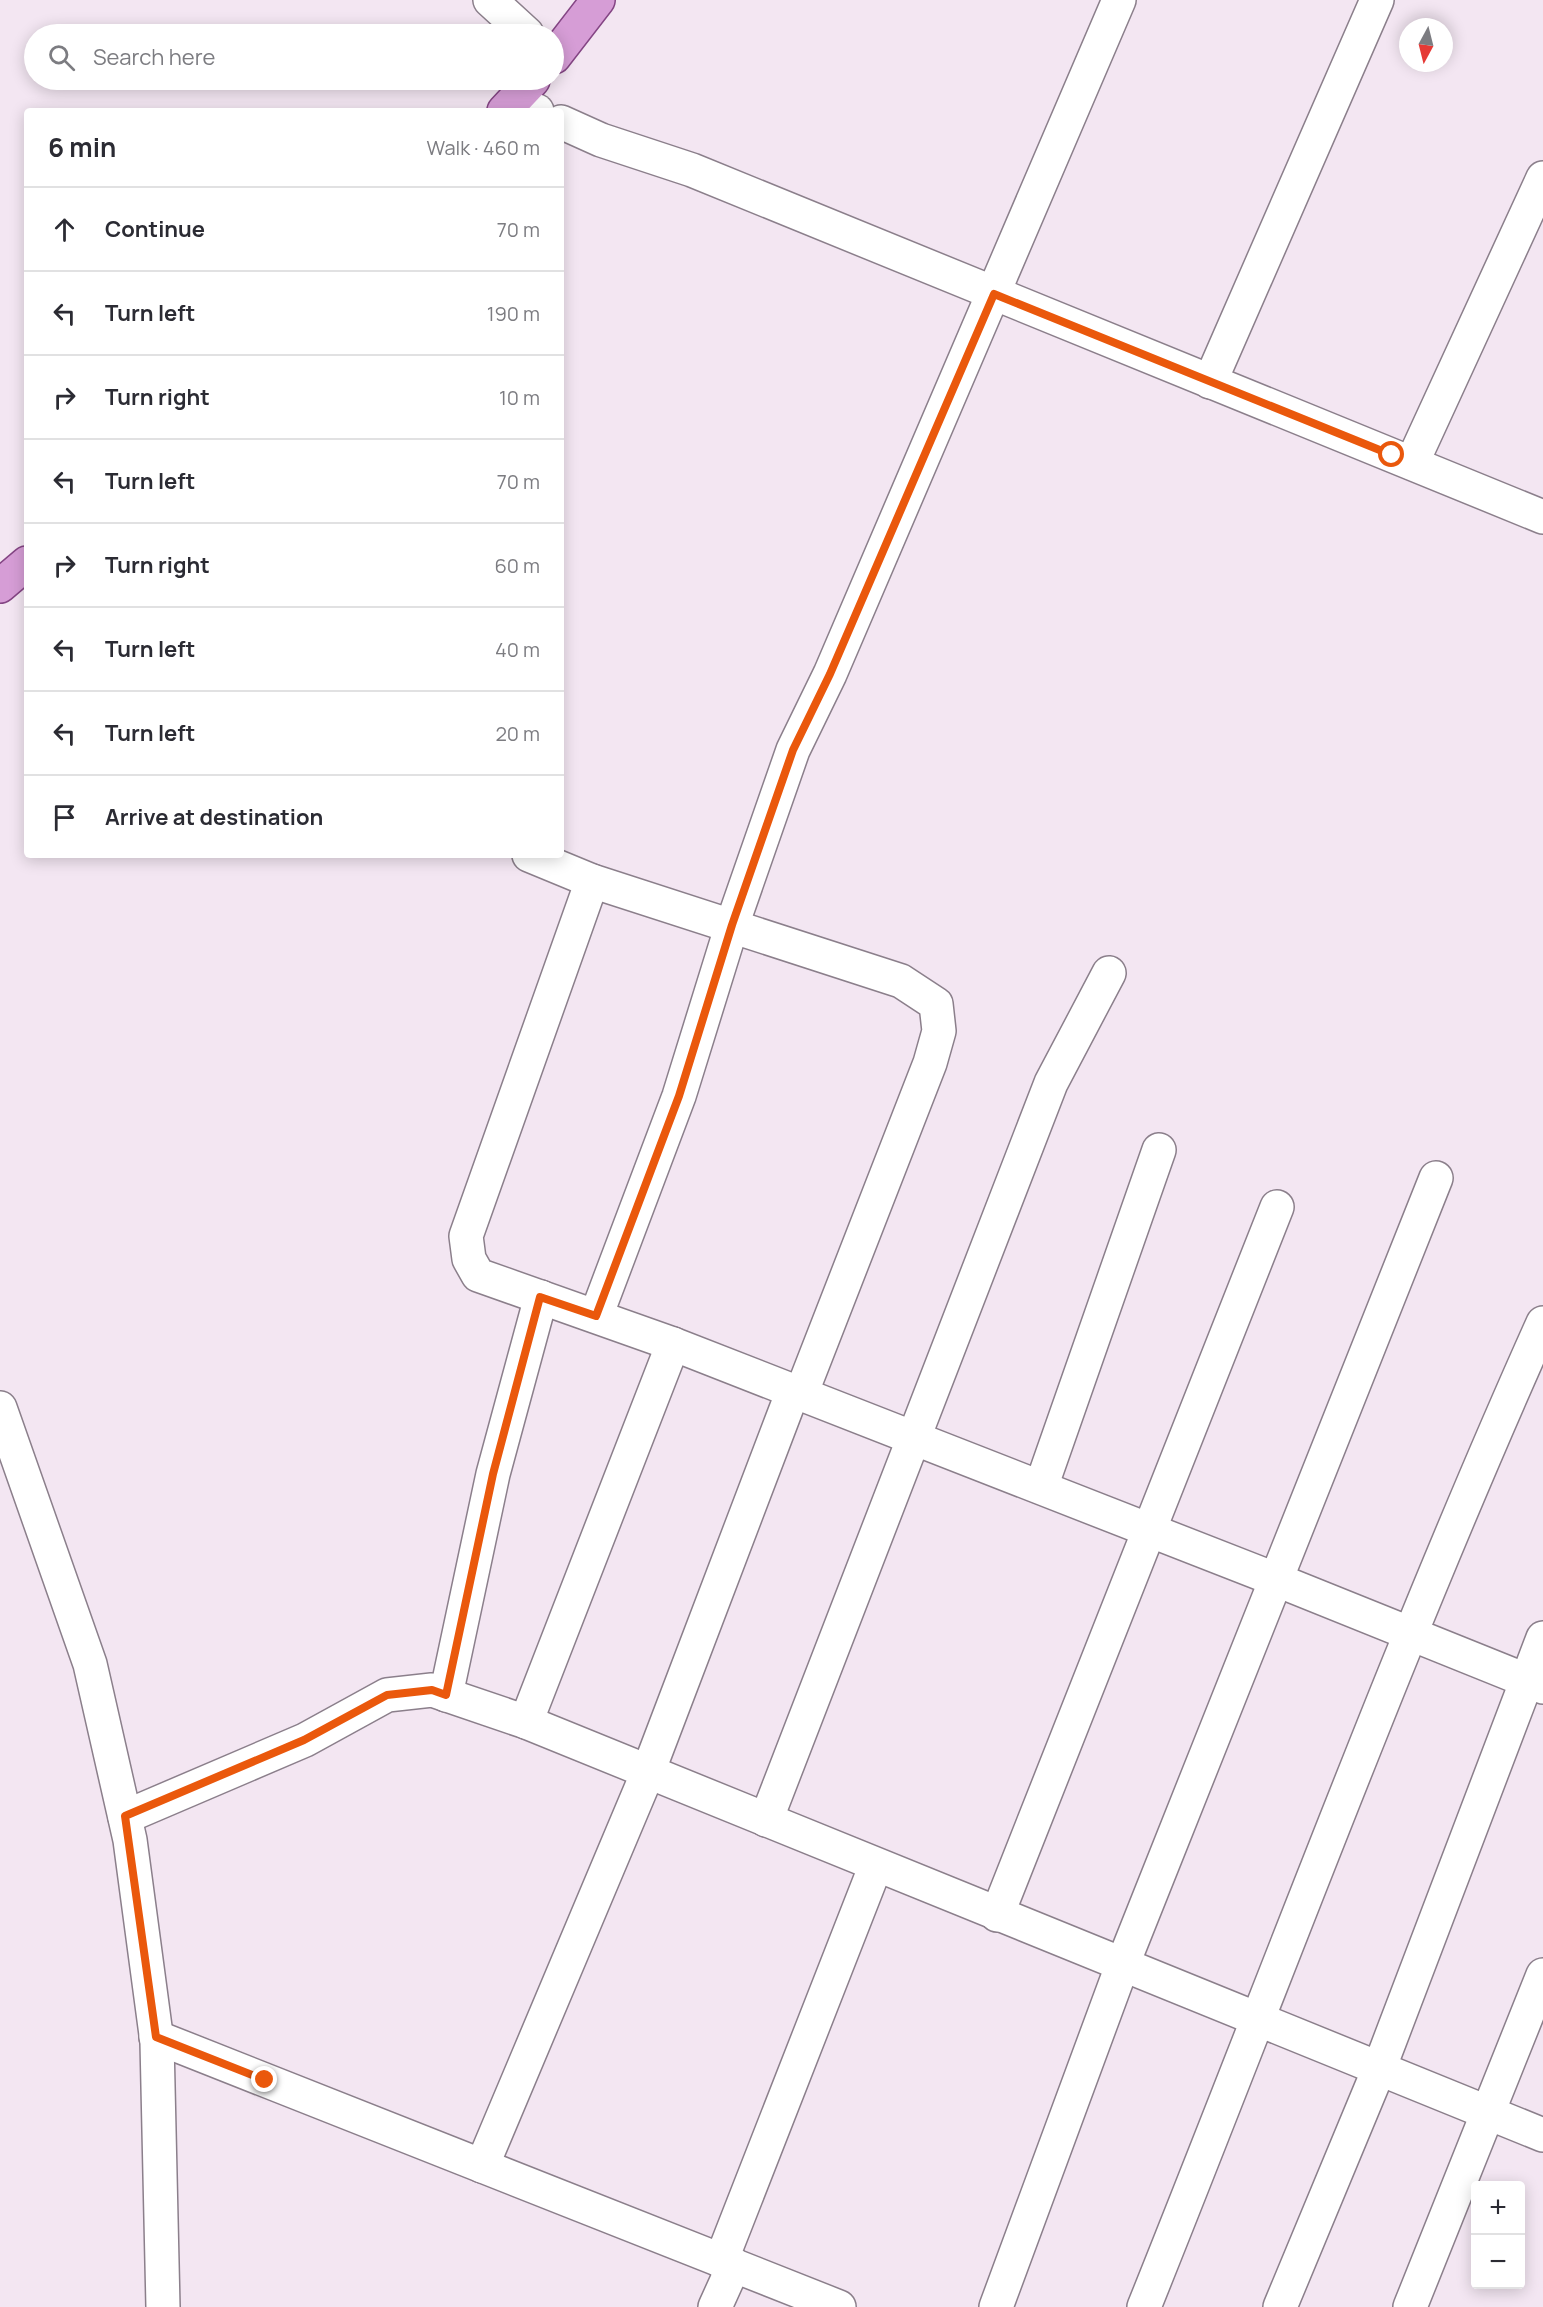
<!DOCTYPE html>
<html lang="en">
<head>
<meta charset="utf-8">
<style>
  body { margin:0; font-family:Manrope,sans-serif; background:#f7f7f7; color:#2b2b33 }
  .controls { position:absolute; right:18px; bottom:18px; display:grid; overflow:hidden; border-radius:6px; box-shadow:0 3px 15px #0003 }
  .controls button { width:54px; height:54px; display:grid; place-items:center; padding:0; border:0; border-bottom:2px solid #e1e1e2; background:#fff; color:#2b2b33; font:30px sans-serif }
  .compass { position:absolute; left:1399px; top:18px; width:54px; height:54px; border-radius:50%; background:#fff; box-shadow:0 3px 15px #0003; rotate:187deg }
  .stop { position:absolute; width:18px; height:18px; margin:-14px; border:4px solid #ea580c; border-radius:50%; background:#fff }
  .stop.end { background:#ea580c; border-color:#fff; box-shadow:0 2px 6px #0008 }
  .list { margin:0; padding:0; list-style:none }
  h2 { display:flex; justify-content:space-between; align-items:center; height:78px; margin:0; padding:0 24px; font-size:26px }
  h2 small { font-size:20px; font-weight:400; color:#7c7c81 }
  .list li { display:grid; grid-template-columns:39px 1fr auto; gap:18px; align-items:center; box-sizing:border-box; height:84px; padding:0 24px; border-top:2px solid #e1e1e2 }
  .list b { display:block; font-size:22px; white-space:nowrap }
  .list em { font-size:20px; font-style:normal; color:#7c7c81 }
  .icon { flex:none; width:33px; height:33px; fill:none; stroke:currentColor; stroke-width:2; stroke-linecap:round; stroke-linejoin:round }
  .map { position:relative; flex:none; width:1543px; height:2307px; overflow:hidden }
  .search { position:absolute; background:#fff; box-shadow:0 3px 15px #0003; left:24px; top:24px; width:540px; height:66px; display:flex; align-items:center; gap:15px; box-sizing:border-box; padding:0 21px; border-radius:33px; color:#7c7c81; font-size:22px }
  .panel { position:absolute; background:#fff; box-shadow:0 3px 15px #0003; left:24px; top:108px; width:540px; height:750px; border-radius:6px }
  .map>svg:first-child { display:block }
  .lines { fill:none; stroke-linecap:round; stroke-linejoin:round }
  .minor-casing { stroke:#8b7f8b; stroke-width:36 }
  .tertiary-casing { stroke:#8b7f8b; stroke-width:36 }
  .primary-casing { stroke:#844584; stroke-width:36 }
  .minor { stroke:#fff; stroke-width:33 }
  .tertiary { stroke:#fff; stroke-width:33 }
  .primary { stroke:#d69dd6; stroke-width:33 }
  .route { stroke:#ea580c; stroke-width:8 }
</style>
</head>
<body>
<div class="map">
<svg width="1543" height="2307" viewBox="0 0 1543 2307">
  <rect width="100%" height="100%" fill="#f3e6f2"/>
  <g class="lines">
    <!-- minor casing -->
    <g class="minor-casing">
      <g id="minor">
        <path d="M 490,0 L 527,34"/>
        <path d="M 514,101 L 537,111"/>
        <path d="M 561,122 L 601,140 L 692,170 L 1543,517"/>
        <path d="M 1210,382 L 1377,0"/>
        <path d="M 1412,463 L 1543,178"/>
        <path d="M 529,855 L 592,881 L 901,981 L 936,1004 L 939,1031 L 930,1063 L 801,1394"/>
        <path d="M 592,881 L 466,1236 L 469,1259 L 478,1275 L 673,1344 L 1277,1580 L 1543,1687"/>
        <path d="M 596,1316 L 679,1096 L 732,925 L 793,750 L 830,674 L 1119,0"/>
        <path d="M 1041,1487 L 1159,1150"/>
        <path d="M 446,1695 L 493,1474 L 541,1297"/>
        <path d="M 526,1722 L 673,1344"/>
        <path d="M 125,1817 L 305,1740 L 387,1695 L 432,1690 L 526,1722 L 1543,2135"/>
        <path d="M 766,1820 L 1051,1083 L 1109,973"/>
        <path d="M 997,1915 L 1277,1207"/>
        <path d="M 156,2037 L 839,2307"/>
        <path d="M 482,2166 L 648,1772 L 793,1391"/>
        <path d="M 721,2261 L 876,1865"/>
        <path d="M 715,2307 L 734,2265"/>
        <path d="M 996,2307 L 1122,1966 L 1436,1178"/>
        <path d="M 1144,2307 C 1276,1979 1398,1646 1543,1323"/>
        <path d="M 1280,2307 L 1379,2069 L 1543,1638"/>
        <path d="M 1410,2307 L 1543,1975"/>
      </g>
    </g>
    <!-- tertiary casing -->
    <g class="tertiary-casing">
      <path id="tertiary" d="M 0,1408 L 90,1664 L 130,1840 L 157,2042 L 163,2307"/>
    </g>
    <!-- primary casing -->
    <g class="primary-casing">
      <g id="primary">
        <path d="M 554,57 L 598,0"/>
        <path d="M 504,111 L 533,80"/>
        <path d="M 0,586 L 27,563"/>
      </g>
    </g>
    <!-- minor -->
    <use href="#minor" class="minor"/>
    <!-- tertiary -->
    <use href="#tertiary" class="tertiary"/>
    <!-- primary -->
    <use href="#primary" class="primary"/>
  </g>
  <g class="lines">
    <!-- route -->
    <path class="route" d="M 265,2080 L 156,2037 L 125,1816 L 304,1740 L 387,1695 L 432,1690 L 446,1695 L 493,1474 L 540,1297 L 596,1316 L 679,1096 L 732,925 L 793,750 L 830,674 L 994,294 L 1392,455"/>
  </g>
</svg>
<div class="controls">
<button>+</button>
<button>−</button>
</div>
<svg class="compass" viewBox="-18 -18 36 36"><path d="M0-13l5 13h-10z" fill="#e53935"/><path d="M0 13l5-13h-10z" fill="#7c7c81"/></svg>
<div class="stop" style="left:1392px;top:455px"></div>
<div class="stop end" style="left:265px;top:2080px"></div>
<div class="search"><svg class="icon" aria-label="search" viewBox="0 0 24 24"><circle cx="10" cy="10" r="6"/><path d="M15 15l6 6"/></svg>Search here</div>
<section class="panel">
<h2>6 min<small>Walk · 460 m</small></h2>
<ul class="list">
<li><svg class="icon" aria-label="ahead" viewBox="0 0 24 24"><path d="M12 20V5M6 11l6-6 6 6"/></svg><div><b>Continue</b></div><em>70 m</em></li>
<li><svg class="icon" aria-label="left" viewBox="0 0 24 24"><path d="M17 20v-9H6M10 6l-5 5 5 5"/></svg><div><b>Turn left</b></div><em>190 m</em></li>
<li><svg class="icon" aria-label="right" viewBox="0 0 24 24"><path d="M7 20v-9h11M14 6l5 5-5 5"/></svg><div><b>Turn right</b></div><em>10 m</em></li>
<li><svg class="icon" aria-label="left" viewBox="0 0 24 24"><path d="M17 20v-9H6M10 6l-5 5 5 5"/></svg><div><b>Turn left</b></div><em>70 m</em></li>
<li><svg class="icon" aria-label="right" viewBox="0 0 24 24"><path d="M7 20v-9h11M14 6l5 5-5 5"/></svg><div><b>Turn right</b></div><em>60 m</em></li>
<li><svg class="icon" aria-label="left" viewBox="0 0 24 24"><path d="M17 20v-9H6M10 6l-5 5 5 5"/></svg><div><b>Turn left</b></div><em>40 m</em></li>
<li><svg class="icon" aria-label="left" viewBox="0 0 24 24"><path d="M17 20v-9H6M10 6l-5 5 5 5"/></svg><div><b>Turn left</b></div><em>20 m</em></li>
<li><svg class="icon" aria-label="arrive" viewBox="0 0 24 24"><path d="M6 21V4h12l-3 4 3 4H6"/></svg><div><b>Arrive at destination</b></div></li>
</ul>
</section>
</div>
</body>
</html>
